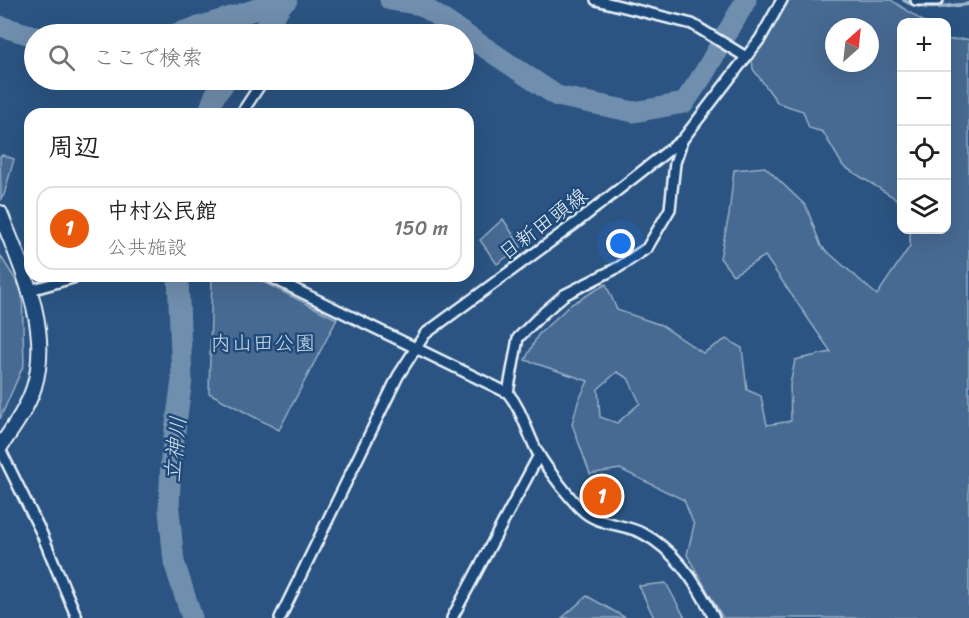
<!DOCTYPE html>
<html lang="ja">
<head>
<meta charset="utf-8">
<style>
  body { margin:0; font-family:Sriracha,"Klee One",sans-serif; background:#f2f2f2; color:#202124 }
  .controls { position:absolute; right:18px; top:18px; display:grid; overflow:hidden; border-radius:12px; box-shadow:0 6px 24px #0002 }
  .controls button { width:54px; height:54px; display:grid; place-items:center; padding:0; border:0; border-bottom:2px solid #e0e0e0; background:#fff; color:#202124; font:30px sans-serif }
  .compass { position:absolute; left:825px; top:18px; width:54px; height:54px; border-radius:50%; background:#fff; box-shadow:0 6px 24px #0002; rotate:27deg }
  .you { position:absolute; left:621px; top:244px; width:21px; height:21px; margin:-15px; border:4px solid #fff; border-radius:50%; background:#1a73e8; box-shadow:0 0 0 9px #1a73e833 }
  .badge { display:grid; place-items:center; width:39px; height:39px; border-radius:50%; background:#ea580c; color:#fff; font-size:20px; font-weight:700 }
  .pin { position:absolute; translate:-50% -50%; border:3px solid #fff; box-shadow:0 2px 6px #0006 }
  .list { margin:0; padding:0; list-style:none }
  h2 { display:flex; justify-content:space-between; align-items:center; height:78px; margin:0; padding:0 24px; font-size:26px }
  h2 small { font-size:20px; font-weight:400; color:#757577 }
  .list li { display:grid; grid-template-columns:39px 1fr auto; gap:18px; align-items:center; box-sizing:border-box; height:84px; margin:0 12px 12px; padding:0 12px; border:2px solid #e0e0e0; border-radius:18px }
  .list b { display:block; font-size:22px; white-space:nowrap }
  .list p { margin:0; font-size:20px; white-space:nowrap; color:#757577 }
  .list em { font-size:20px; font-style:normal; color:#757577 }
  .icon { flex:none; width:33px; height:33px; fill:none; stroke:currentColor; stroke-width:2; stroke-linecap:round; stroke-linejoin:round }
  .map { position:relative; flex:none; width:969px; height:618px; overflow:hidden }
  .search { position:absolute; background:#fff; box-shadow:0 6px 24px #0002; left:24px; top:24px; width:450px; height:66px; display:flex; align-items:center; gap:15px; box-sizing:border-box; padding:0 21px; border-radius:33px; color:#757577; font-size:22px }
  .panel { position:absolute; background:#fff; box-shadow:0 6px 24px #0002; left:24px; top:108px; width:450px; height:174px; border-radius:18px }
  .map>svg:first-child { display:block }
  .green { fill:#476b93; stroke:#98aec6; stroke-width:1.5; fill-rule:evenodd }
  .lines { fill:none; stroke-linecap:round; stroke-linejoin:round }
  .stream { stroke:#a0b6cb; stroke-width:4 }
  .river { stroke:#708ead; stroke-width:21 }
  .street-casing { stroke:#e8f1f8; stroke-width:14 }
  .secondary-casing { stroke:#e8f1f8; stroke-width:18 }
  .street { stroke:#1f4a7a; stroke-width:9 }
  .secondary { stroke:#1f4a7a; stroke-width:14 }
  .labels { text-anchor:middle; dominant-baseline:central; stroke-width:5; stroke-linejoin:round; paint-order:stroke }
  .street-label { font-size:21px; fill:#e8f1f8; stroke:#1f4a7a }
  .park-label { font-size:21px; fill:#d0dde9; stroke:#1f4a7a }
  .water-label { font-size:22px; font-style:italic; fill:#d0dde9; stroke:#1f4a7a }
</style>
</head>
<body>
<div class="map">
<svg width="969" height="618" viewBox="0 0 969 618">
  <rect width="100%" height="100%" fill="#2b5482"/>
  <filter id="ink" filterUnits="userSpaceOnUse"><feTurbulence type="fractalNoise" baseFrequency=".0167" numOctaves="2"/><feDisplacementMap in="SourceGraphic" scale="12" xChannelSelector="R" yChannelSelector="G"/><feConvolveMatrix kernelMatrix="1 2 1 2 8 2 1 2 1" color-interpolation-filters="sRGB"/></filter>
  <g filter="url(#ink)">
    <!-- green -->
    <g class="green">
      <path d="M 787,0 L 891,0 L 924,22 L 902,22 L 901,202 L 843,166 L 823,132 L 809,128 L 803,111 L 778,103 L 753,69 L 752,58 ZM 834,27 L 870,27 L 870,63 L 834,63 Z"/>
      <path d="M 966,39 L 969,40 L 969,618 L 723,618 L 687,555 L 694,525 L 684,500 L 620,469 L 590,474 L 572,424 L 578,402 L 588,381 L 525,360 L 538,335 L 570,305 L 606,284 L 617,310 L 661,325 L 703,353 L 726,339 L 742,348 L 747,390 L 761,396 L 767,425 L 791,421 L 790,385 L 795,360 L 831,352 L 765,256 L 733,275 L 720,258 L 729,215 L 734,170 L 765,167 L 806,206 L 821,246 L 877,295 L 910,246 L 910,230 L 946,230 L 947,40 ZM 617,372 L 628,378 L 640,403 L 617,423 L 600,417 L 598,389 Z"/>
      <path d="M 2,155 L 14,159 L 4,195 L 1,199 L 0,156 Z"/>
      <path d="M 503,219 L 521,247 L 497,264 L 480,240 Z"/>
      <path d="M 0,255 L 22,290 L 24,364 L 0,419 Z"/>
      <path d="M 212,276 L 251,276 L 337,319 L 279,430 L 209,393 Z"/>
      <path d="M 666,583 L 685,618 L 654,618 L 639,586 Z"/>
      <path d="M 587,596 L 626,618 L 562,618 Z"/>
    </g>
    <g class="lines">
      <!-- stream -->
      <path class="stream" d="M 904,0 C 923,12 947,6 969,4"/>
      <!-- river -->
      <g class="river">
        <path d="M 390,0 L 421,5 L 557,96 L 634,112 L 684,103 L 703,75 L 746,0"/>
        <path d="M 0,26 L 34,36"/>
        <path d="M 175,34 L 287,0"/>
        <path d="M 260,34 L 285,0"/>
        <path d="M 208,114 L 215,95 L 227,80"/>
        <path d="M 178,276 L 182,380 L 171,459 L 169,510 L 174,562 L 192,618"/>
      </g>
      <!-- street casing -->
      <g class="street-casing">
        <g id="street">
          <path d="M 596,0 L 692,24 L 746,57"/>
          <path d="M 916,0 L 938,0"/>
          <path d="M 241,114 L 260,85 L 266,80"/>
          <path d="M 268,276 L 508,393 C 523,411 527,434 539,455 C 546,467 570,499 581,509 C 597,526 624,523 644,534 C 676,551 699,587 714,618"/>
          <path d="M 30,290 L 80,276"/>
          <path d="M 508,393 L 518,338 L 541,315 L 564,295 L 619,267 L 647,248 L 670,209 L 675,163 L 682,141"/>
          <path d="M 0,449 L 41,532 L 77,618"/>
          <path d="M 280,618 L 398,376 L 425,334 L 576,223 L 683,139 L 760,39 L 782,0"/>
          <path d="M 452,618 L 539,455"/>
        </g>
      </g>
      <!-- secondary casing -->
      <g class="secondary-casing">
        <path id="secondary" d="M 0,213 C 21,266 52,328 34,387 C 27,409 13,428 0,447"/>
      </g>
      <!-- street -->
      <use href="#street" class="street"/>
      <!-- secondary -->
      <use href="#secondary" class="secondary"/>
    </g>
  </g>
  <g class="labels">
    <!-- street labels -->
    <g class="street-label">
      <text transform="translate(543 224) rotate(-37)">日新田頭線</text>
    </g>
    <!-- park labels -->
    <g class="park-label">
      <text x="263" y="343">内山田公園</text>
    </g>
    <!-- water labels -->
    <g class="water-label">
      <text transform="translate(175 449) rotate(-84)">立神川</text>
    </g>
  </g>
</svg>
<div class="controls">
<button>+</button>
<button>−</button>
<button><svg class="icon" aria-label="locate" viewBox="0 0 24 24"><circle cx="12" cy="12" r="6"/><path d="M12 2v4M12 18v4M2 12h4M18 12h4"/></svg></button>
<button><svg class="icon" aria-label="layers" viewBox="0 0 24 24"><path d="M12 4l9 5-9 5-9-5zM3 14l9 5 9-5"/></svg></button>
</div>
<svg class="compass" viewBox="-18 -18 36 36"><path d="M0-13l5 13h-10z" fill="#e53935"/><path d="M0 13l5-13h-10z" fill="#757577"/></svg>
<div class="you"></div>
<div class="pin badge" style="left:602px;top:496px">1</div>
<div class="search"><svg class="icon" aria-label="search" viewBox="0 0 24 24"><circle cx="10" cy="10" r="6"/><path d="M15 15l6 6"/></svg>ここで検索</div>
<section class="panel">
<h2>周辺<small></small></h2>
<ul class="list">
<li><span class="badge">1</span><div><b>中村公民館</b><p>公共施設</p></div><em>150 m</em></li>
</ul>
</section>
</div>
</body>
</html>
